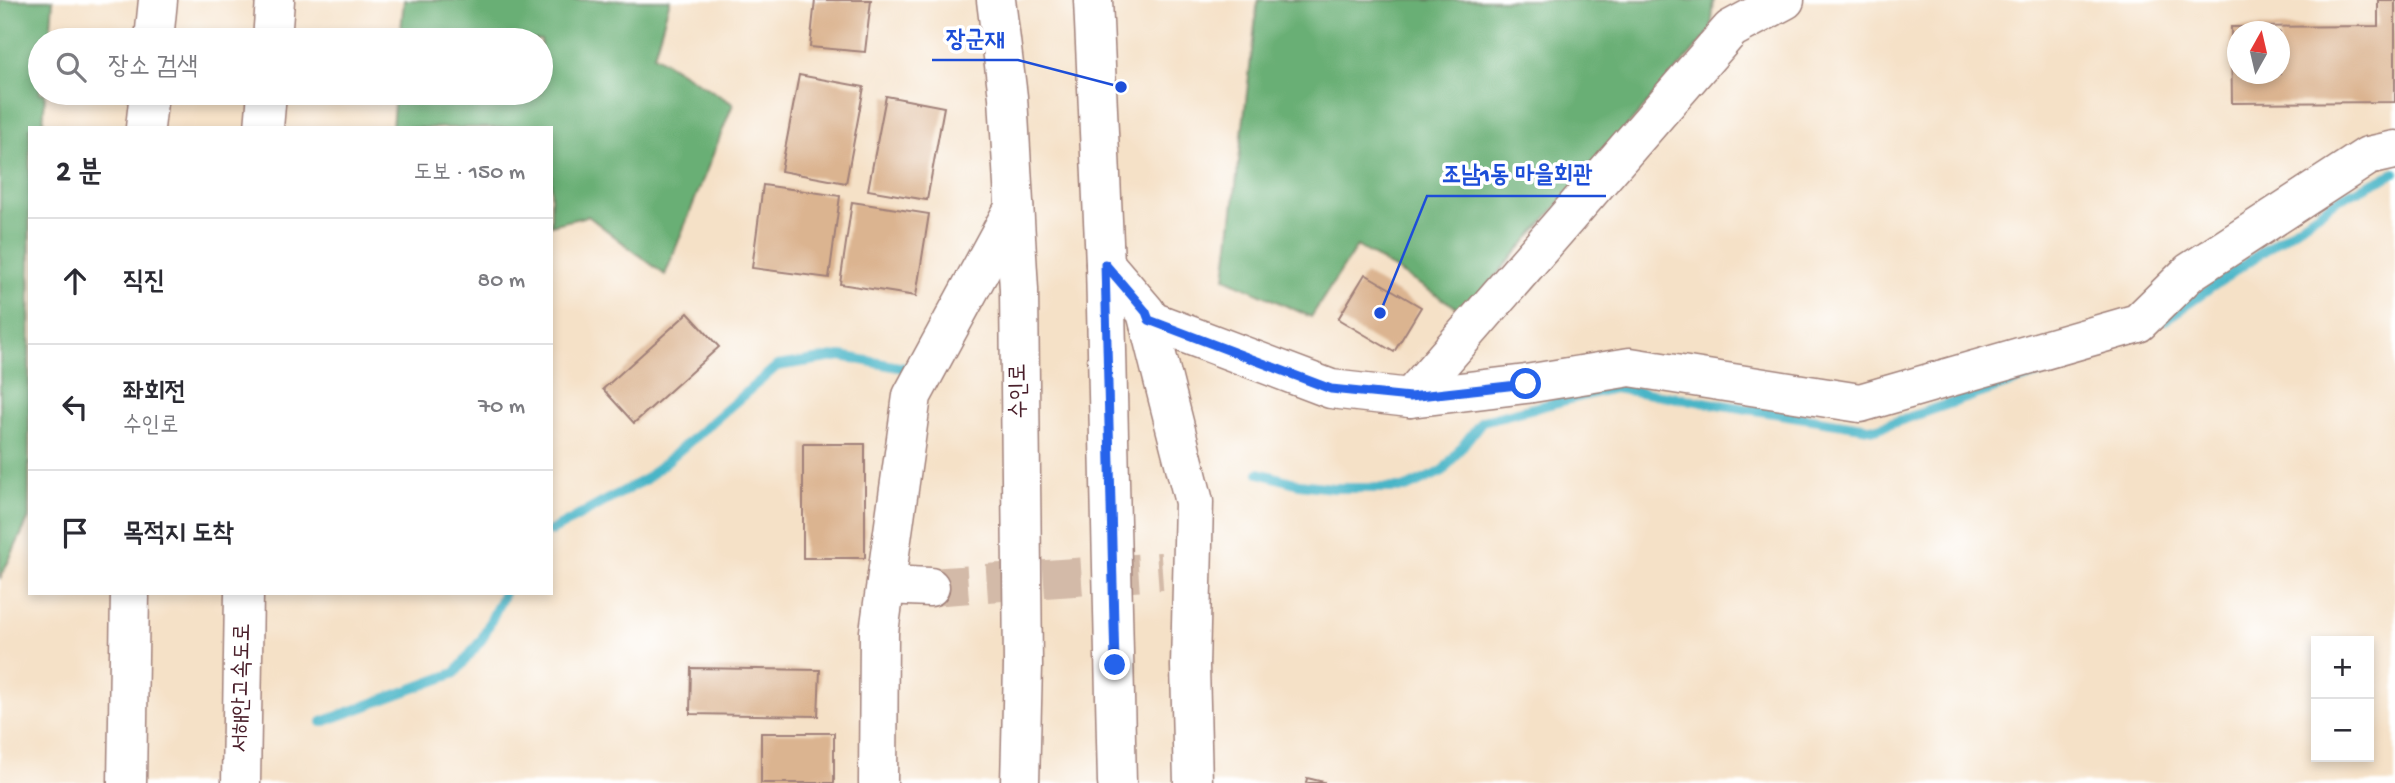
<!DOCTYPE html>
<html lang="ko">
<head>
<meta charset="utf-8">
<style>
  body { margin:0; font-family:"Gochi Hand","Poor Story",sans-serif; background:#f7f7f7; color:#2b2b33 }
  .controls { position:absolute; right:21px; bottom:21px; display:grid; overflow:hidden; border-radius:0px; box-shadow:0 4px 10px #0003 }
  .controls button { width:63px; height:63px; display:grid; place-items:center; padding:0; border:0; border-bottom:2px solid #e1e1e2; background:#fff; color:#2b2b33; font:35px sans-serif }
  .compass { position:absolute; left:2227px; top:21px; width:63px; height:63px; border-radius:50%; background:#fff; box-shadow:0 4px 10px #0003; rotate:8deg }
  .stop { position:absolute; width:21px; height:21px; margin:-16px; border:5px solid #2563eb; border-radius:50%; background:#fff }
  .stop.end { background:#2563eb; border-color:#fff; box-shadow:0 2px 7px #0008 }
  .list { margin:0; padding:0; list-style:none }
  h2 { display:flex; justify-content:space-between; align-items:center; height:91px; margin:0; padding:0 28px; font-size:30px }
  h2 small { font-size:23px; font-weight:400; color:#7c7c81 }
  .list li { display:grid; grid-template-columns:46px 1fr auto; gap:21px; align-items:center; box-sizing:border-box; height:126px; padding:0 28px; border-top:2px solid #e1e1e2 }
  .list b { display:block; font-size:26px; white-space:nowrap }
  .list p { margin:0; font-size:23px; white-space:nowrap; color:#7c7c81 }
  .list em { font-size:23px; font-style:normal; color:#7c7c81 }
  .icon { flex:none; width:38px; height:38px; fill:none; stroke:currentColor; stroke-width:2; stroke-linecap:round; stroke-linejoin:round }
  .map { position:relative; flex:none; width:2395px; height:783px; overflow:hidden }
  .search { position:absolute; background:#fff; box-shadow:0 4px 10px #0003; left:28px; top:28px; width:525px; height:77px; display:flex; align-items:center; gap:18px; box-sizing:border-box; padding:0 24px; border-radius:38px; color:#7c7c81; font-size:26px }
  .panel { position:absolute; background:#fff; box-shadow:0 4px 10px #0003; left:28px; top:126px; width:525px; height:469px; border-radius:0px }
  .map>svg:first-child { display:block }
  .forest { fill:#69af74; stroke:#5a6750; stroke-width:2 }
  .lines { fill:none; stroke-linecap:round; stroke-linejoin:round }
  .stream { stroke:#4ab5c7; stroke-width:10 }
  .building { fill:#dbb490; fill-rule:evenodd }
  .minor-tunnel { stroke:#d3baa8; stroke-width:38; stroke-dasharray:38 19; stroke-linecap:butt }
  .minor-casing { stroke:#a08079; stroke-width:41 }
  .major-casing { stroke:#a08079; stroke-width:41 }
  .highway-casing { stroke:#a08079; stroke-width:41 }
  .minor { stroke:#fff; stroke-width:38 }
  .major { stroke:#fff; stroke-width:38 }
  .highway { stroke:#fff; stroke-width:38 }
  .route { stroke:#2563eb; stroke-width:9 }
  .labels { text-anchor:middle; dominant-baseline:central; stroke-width:7; stroke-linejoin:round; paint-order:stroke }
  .street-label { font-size:23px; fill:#4a1f2b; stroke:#fff }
  .leader { fill:none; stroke:#1d4ed8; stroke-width:2.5 }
  .callout-dot { fill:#1d4ed8; stroke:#fff; stroke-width:2.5 }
  .callout-label { font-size:24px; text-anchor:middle; font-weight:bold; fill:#1d4ed8; stroke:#fff; stroke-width:7; stroke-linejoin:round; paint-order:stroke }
</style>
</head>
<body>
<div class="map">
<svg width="2395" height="783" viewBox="0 0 2395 783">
  <rect width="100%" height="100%" fill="#fff"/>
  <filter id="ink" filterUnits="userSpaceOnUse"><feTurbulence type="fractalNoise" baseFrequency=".0143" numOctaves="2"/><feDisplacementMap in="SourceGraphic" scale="14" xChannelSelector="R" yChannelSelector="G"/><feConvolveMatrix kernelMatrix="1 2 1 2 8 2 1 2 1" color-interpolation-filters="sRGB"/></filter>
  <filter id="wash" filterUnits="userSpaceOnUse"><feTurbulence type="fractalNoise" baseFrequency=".00686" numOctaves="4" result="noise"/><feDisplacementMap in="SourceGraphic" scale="28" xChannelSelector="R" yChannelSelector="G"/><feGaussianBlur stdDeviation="1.57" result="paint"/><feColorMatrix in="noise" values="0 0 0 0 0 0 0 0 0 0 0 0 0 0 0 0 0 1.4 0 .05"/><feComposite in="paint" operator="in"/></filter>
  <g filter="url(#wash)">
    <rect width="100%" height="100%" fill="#f5e1c7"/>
    <!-- forest -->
    <g class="forest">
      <path d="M 0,0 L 53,0 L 50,40 L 40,40 L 40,93 L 45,93 L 43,128 L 30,128 L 29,518 L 0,579 Z"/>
      <path d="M 404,0 L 670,0 L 654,55 L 733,104 L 665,275 L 588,216 L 551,225 L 551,128 L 392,128 L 395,93 L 541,93 L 541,40 L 400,40 Z"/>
      <path d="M 1258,0 L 1714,0 L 1711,31 L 1464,312 L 1357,246 L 1311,317 L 1225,278 Z"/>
    </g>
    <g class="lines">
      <!-- stream -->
      <g class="stream">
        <path d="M 2165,320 L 2338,199 L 2395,173"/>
        <path d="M 1259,473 L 1299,484 L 1333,488 L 1406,488 L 1443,471 L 1482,421 L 1614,388 L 1875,429 L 2075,361"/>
        <path d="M 551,531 L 646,479 L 777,366 L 841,356 L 904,368"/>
        <path d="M 322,722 L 455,673 L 482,639 L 504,593"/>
      </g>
    </g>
    <g id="blocks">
      <!-- building -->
      <g class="building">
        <path d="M 815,0 L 871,0 L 865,52 L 810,47 Z"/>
        <path d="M 2378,0 L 2395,0 L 2395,102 L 2232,103 L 2231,27 L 2378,26 ZM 2238,32 L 2280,32 L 2280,74 L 2238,74 Z"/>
        <path d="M 799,75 L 864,87 L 846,183 L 781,171 Z"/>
        <path d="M 886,96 L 944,107 L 927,200 L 868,190 Z"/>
        <path d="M 763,185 L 840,196 L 829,278 L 752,268 Z"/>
        <path d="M 852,202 L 929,214 L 916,296 L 840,284 Z"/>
        <path d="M 1365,274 L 1421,307 L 1394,352 L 1338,319 Z"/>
        <path d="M 688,313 L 719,347 L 634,423 L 603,389 Z"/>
        <rect x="803" y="444" width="62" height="114"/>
        <path d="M 691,668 L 820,670 L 818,716 L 690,714 Z"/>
        <rect x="761" y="733" width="73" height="50"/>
        <path d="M 1307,778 L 1324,782 L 1324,783 L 1306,783 Z"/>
      </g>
    </g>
  </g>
  <g filter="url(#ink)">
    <use href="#blocks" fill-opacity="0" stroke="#a08079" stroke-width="2"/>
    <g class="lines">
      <!-- minor-tunnel -->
      <path class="minor-tunnel" d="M 930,587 L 1162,571"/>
      <!-- minor casing -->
      <g class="minor-casing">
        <g id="minor">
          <path d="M 1105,264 L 1146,312 L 1194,502 L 1190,666 L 1193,783"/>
          <path d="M 1149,320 L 1331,389 L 1410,398 L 1526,384 L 1630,367 L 1860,403 L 2138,323 L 2190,272 L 2368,156 L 2395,150"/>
          <path d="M 1410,398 L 1731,29 L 1785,0"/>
          <path d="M 886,585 L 930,587"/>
          <path d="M 878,783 L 879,632 L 912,396 L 1014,208"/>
        </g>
      </g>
      <!-- major casing -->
      <g class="major-casing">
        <g id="major">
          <path d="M 996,0 L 1008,97 L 1019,290 L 1023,665 L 1020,783"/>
          <path d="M 1093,0 L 1105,264 L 1117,783"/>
        </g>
      </g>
      <!-- highway casing -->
      <g class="highway-casing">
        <g id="highway">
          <path d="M 154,40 L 158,0"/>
          <path d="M 272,40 L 275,0"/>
          <path d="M 145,128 L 149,93"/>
          <path d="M 264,128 L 267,93"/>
          <path d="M 127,783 L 130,593"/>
          <path d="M 241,783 L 244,593"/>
        </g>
      </g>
      <!-- minor -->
      <use href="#minor" class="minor"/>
      <!-- major -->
      <use href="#major" class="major"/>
      <!-- highway -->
      <use href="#highway" class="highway"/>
    </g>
  </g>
  <g class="lines" filter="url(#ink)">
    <!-- route -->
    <path class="route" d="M 1115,665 L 1105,264 L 1146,312 L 1149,320 L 1331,389 L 1410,397 L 1526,384"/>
  </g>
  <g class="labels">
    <!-- street labels -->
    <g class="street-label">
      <text transform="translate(1020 391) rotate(-91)">수인로</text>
      <text transform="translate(243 688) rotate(-89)">서해안고속도로</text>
    </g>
  </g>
  <!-- callouts -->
  <path class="leader" d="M1121 87L1018 60H932M1380 313L1427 196H1606"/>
  <g class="callout-dot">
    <circle cx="1121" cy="87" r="7"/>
    <circle cx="1380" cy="313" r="7"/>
  </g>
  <g class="callout-label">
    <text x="975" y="46">장군재</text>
    <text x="1517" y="181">조남1동 마을회관</text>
  </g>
</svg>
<div class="controls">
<button>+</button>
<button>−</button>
</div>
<svg class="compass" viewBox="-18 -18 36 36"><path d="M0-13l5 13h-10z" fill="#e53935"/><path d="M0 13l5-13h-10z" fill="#7c7c81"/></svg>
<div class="stop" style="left:1526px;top:384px"></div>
<div class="stop end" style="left:1115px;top:665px"></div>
<div class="search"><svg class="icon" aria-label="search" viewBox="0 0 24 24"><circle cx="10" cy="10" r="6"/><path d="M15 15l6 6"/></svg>장소 검색</div>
<section class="panel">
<h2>2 분<small>도보 · 150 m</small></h2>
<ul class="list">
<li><svg class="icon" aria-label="ahead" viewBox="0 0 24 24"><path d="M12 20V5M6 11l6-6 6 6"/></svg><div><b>직진</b></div><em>80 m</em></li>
<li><svg class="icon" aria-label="left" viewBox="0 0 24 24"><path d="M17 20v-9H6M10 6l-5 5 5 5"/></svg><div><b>좌회전</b><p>수인로</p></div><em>70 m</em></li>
<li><svg class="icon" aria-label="arrive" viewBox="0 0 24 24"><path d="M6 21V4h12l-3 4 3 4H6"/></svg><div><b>목적지 도착</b></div></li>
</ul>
</section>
</div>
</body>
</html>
